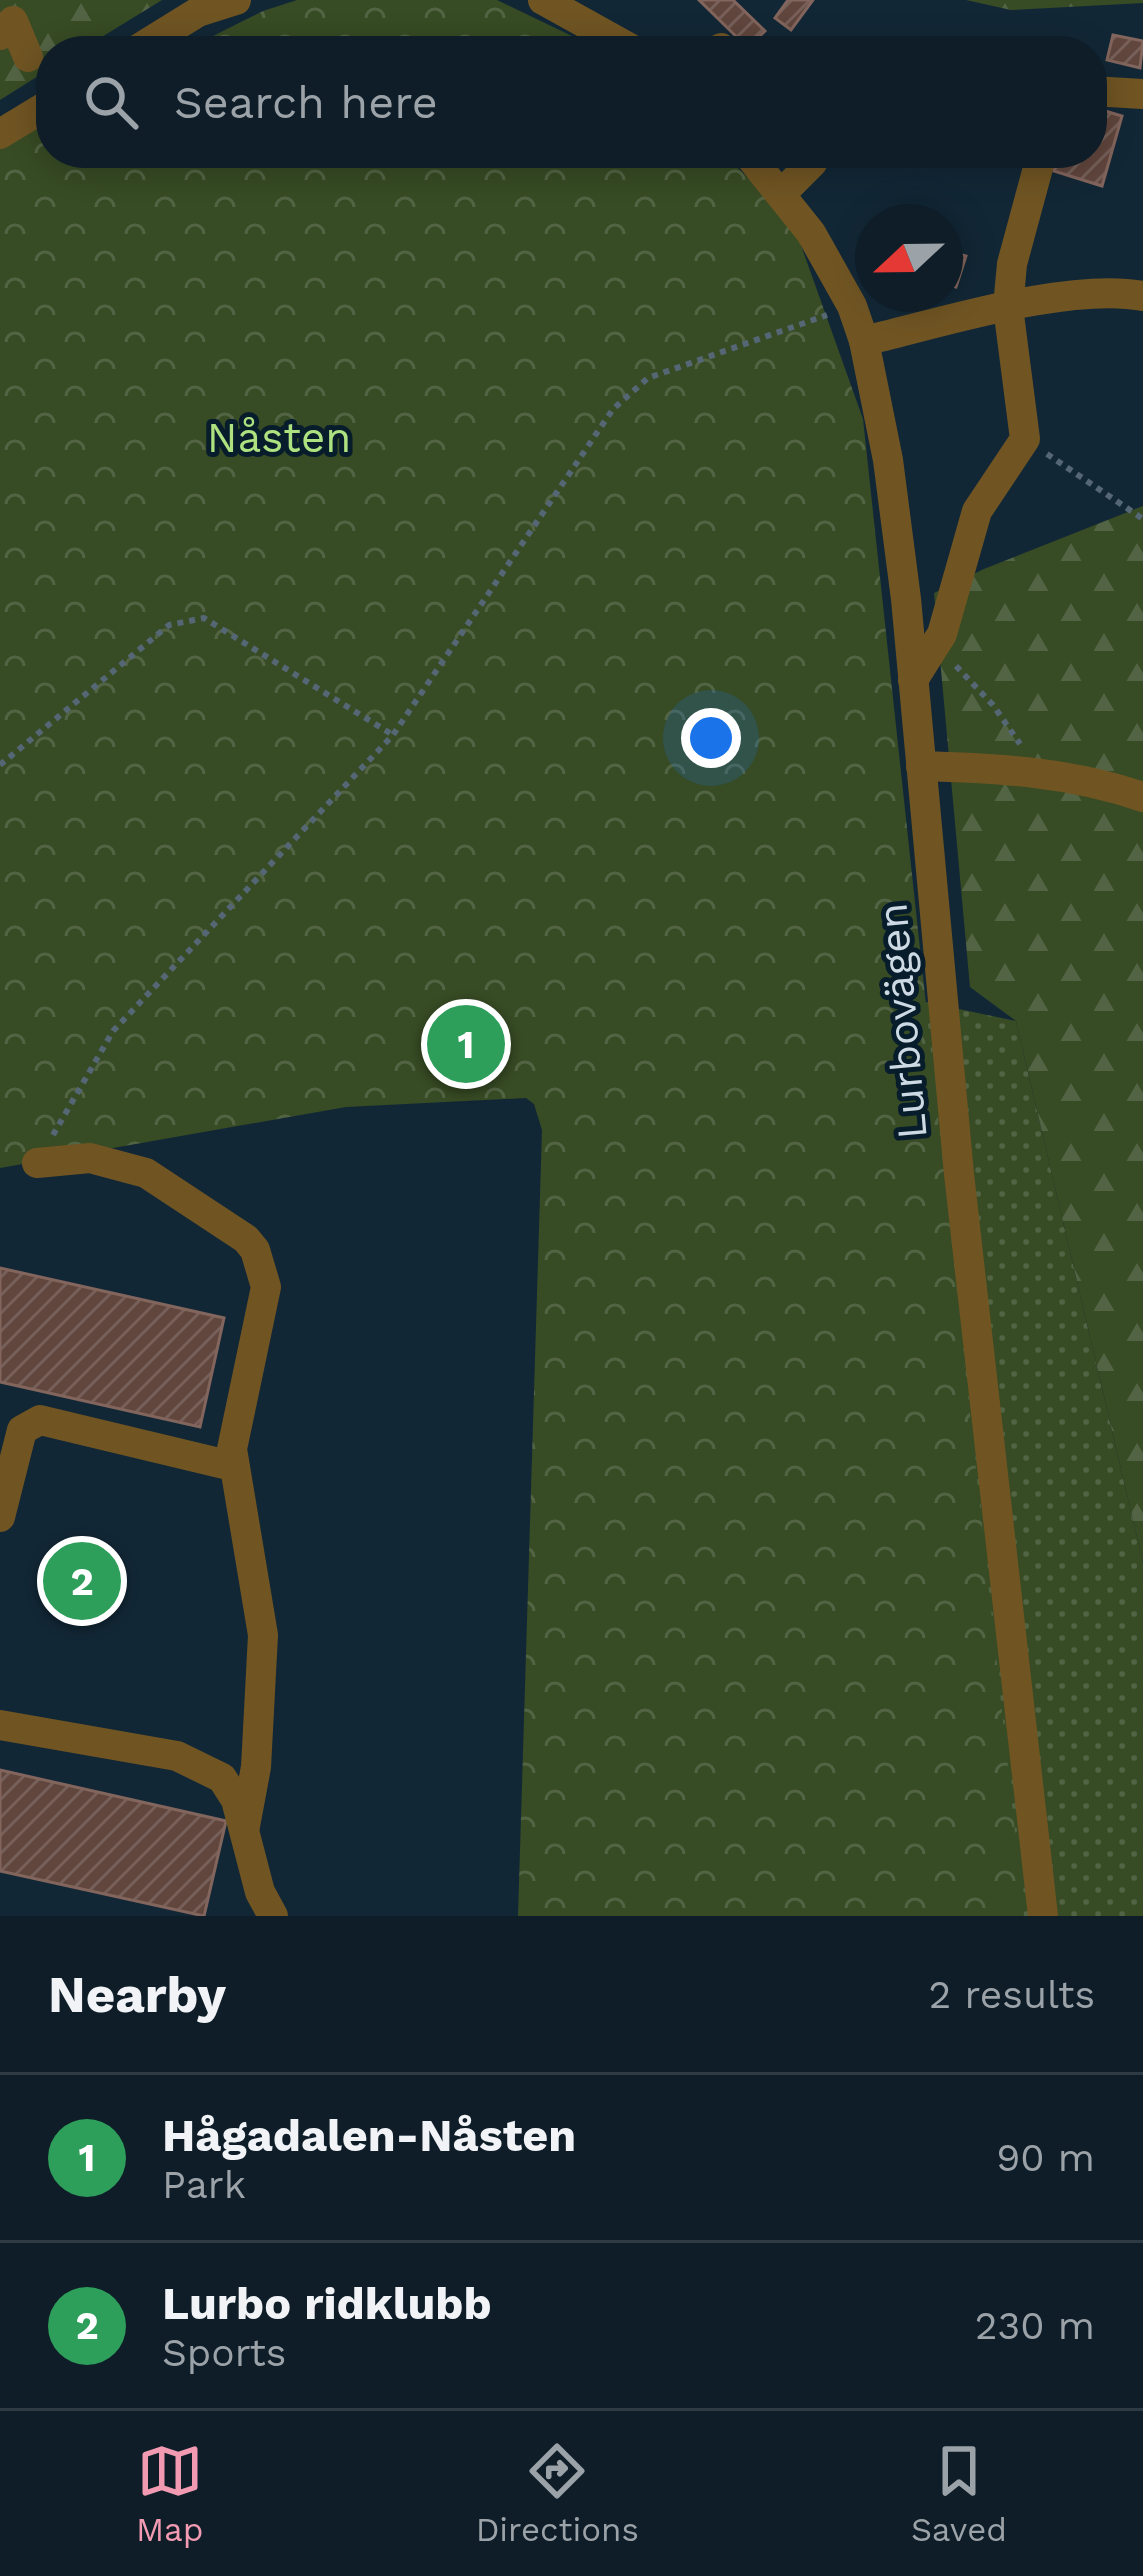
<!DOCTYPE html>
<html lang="en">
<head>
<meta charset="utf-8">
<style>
  body { margin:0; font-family:"Work Sans",sans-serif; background:#1c2a34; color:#f1f3f6 }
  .compass { position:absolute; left:855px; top:204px; width:108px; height:108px; border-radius:50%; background:#0e1d28; box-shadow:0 6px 30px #0003; rotate:248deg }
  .you { position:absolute; left:711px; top:738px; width:42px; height:42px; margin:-30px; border:9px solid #fff; border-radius:50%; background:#1a73e8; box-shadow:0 0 0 18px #1a73e833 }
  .badge { display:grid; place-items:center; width:78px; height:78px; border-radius:50%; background:#f19ab1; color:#fff; font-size:39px; font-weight:700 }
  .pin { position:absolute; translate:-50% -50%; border:6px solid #fff; box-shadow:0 3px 12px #0006 }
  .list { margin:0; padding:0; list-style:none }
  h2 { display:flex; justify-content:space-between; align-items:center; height:156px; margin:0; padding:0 48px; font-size:51px }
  h2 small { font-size:39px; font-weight:400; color:#9ba2a8 }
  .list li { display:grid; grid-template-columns:78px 1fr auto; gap:36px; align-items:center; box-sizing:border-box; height:168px; padding:0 48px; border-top:3px solid #2e3b45 }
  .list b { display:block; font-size:45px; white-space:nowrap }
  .list p { margin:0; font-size:39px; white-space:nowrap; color:#9ba2a8 }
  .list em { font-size:39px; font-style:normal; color:#9ba2a8 }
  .icon { flex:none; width:66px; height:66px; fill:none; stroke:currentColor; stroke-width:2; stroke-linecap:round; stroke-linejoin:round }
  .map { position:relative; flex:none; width:1143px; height:1916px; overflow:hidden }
  .search { position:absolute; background:#0e1d28; box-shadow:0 6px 30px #0003; left:36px; right:36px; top:36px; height:132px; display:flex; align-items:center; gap:30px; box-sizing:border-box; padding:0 42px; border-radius:48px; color:#9ba2a8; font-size:45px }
  .sheet { height:492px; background:#0e1d28 }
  nav { display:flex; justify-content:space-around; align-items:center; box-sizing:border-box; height:168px; border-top:3px solid #2e3b45; background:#0e1d28; font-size:33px; color:#9ba2a8 }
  nav a { display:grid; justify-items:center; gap:6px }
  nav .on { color:#f19ab1 }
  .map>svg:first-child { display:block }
  .grass { fill:url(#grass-dots) }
  .forest { fill:url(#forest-firs) }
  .park { fill:url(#park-crowns) }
  .building { fill:url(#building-hatch); stroke:#82655c; stroke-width:3 }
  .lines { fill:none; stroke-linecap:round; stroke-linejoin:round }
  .path { stroke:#556774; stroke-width:6; stroke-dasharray:6 6; stroke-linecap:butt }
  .minor { stroke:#705523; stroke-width:30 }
  .labels { text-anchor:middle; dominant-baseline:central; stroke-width:10; stroke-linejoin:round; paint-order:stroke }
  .park-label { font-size:42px; fill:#aee17f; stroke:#081d2c }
  .street-label { font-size:42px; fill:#cddae4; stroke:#081d2c }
</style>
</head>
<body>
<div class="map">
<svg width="1143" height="1916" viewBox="0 0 1143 1916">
  <defs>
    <pattern id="grass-dots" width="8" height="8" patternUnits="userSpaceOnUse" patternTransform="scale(3)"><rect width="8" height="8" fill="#374b24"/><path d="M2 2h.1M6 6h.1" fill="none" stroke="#536444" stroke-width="1.8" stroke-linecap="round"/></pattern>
    <pattern id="forest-firs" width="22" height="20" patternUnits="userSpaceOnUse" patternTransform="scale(3)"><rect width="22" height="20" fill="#374b24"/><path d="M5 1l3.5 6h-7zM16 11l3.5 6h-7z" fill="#536444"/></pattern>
    <pattern id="park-crowns" width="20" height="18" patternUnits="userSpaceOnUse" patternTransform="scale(3)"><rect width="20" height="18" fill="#374b24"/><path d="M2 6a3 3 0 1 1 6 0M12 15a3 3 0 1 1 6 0" fill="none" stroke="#536444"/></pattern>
    <pattern id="building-hatch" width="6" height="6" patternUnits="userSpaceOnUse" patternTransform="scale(3)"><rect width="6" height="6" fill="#60463d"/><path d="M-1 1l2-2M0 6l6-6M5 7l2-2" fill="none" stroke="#766059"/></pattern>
  </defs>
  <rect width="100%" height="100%" fill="#122736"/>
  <!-- grass -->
  <path class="grass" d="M 911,999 L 1016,1021 L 1143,1563 L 1143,1916 L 938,1916 Z"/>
  <!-- forest -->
  <g class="forest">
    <path d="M 0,0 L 162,0 L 79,51 L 51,51 L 51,68 L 0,100 Z"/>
    <path d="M 966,0 L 1143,0 L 1143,3 L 1011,10 Z"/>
    <path d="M 1143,506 L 1143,1563 L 1016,1021 L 970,987 L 934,593 L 984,569 Z"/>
  </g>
  <!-- park -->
  <g class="park">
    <path d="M 297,0 L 497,0 L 603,51 L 183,51 L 263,11 Z"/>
    <path d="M 51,117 L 51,153 L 723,153 L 793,223 L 863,419 L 1024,1916 L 518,1916 L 542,1130 L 534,1104 L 526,1098 L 346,1107 L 0,1168 L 0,142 Z"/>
  </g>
  <!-- building -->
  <g class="building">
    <path d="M 699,0 L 733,0 L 765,31 L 748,48 Z"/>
    <path d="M 788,0 L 813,0 L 791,30 L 775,18 Z"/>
    <path d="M 1113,35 L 1143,41 L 1140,68 L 1107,60 Z"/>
    <path d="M 1092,107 L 1122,116 L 1102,186 L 1054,171 L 1059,153 L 1092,153 Z"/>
    <path d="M 945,250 L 966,256 L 956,287 L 945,283 Z"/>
    <path d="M 0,1268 L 224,1318 L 200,1427 L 0,1382 Z"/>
    <path d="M 0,1770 L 226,1821 L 204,1916 L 0,1871 Z"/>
  </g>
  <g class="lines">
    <!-- path -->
    <g class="path">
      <path d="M 1047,454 L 1143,519"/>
      <path d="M 956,666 L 993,705 L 1020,744"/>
      <path d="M 0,765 L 169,625 L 204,618 L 393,735"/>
      <path d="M 53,1135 L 113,1031 L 393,735 L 613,409 L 648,378 L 827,315"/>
    </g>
    <!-- minor -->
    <g class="minor">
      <path d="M 543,0 L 635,51"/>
      <path d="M 0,35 L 13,21 L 28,57"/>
      <path d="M 721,48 L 723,51"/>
      <path d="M 135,51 L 198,12 L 236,0"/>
      <path d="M 1092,91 L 1143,94"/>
      <path d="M 0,134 L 51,103"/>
      <path d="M 747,153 L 811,233 L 852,306 L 864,341 L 888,460 L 906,599 L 959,1174 L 1043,1916"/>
      <path d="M 781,194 L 812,163 L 811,153"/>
      <path d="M 864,341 C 941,323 1069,282 1143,296"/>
      <path d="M 913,680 L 942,634 L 977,511 L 1025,439 L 1008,307 L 1012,264 L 1042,153"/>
      <path d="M 921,766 C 998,768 1070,772 1143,797"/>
      <path d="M 37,1163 L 90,1158 L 146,1173 L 246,1239 L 255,1250 L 266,1287 L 232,1449 L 263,1635 L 256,1767 L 245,1826"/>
      <path d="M 0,1517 L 22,1430 L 40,1420 L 232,1466"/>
      <path d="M 0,1725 L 177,1756 L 222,1778 L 236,1800 L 260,1892 L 273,1916"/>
    </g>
  </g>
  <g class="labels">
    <!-- park labels -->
    <g class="park-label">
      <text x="279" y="437">Nåsten</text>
    </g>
    <!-- street labels -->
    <g class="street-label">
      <text transform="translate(902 1021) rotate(-95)">Lurbovägen</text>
    </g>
  </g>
</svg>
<svg class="compass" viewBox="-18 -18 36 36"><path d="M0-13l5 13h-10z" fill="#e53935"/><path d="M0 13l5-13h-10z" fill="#9ba2a8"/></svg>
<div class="you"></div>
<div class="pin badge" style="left:466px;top:1044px;background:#2e9e5b">1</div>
<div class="pin badge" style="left:82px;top:1581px;background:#2e9e5b">2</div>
<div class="search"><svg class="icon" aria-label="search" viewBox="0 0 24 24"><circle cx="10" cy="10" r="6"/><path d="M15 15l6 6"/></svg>Search here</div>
</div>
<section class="sheet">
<h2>Nearby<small>2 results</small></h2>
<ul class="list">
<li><span class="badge" style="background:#2e9e5b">1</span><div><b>Hågadalen-Nåsten</b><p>Park</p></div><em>90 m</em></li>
<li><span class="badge" style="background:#2e9e5b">2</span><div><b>Lurbo ridklubb</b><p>Sports</p></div><em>230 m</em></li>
</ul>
</section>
<nav>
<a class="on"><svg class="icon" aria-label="map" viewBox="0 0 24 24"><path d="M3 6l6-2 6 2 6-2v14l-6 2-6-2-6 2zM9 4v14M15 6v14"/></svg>Map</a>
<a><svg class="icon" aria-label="directions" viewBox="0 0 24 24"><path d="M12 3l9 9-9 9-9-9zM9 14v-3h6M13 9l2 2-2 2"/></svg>Directions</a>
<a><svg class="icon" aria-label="saved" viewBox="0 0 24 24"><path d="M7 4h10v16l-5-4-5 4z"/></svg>Saved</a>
</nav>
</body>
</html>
